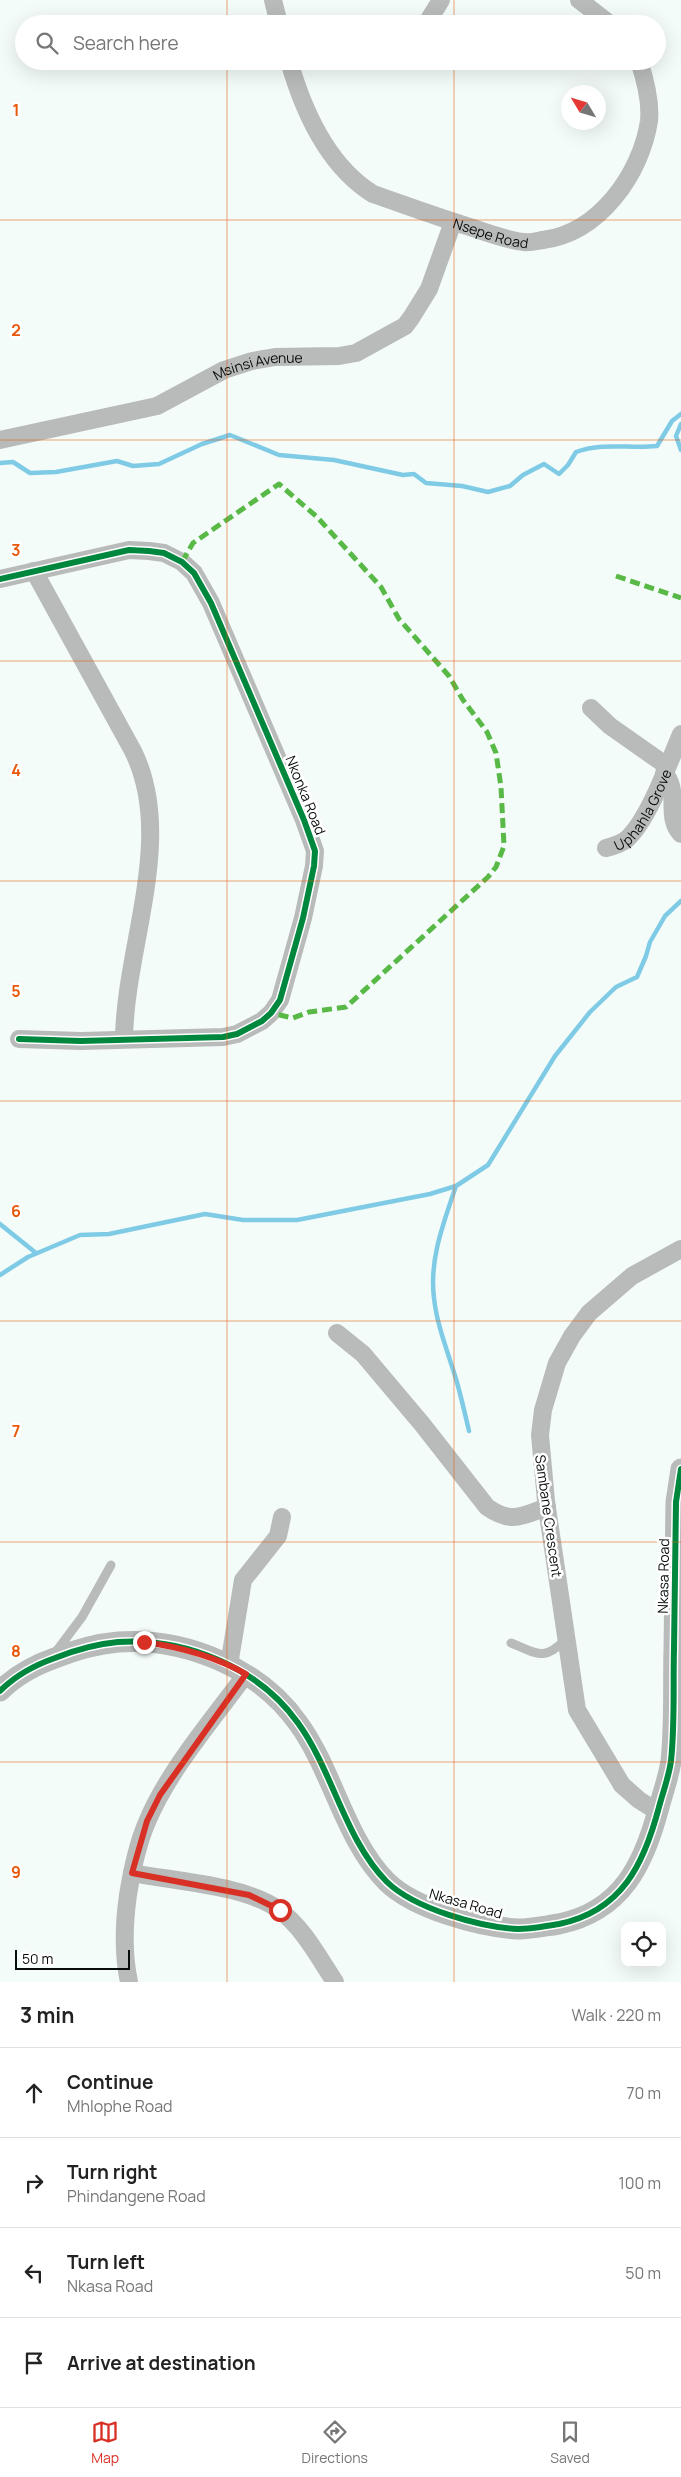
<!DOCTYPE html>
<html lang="en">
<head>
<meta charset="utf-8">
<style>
  body { margin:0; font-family:Manrope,sans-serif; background:#f6f6f6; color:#222 }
  .controls { position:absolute; right:15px; bottom:15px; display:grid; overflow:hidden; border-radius:10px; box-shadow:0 5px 20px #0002 }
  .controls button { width:45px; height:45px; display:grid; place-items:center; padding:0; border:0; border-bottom:1px solid #e0e0e0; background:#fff; color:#222; font:25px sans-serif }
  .compass { position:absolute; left:561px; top:85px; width:45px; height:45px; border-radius:50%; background:#fff; box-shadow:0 5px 20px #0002; rotate:308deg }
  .scale { position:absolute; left:15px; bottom:12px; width:115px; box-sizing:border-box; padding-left:5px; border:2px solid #080c0b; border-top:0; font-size:14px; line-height:18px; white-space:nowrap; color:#080c0b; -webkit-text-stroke:4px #fff; paint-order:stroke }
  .stop { position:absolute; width:15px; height:15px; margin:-11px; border:4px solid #d93025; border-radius:50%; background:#fff }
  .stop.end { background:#d93025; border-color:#fff; box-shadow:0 1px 5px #0008 }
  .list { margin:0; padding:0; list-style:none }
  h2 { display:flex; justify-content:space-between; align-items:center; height:65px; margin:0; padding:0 20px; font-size:21px }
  h2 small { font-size:16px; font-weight:400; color:#767676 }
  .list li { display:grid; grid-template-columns:32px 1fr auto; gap:15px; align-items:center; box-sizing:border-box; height:90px; padding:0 20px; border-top:1px solid #e0e0e0 }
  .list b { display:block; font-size:19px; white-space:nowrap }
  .list p { margin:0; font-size:16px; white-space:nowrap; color:#767676 }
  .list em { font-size:16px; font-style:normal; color:#767676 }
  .icon { flex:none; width:28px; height:28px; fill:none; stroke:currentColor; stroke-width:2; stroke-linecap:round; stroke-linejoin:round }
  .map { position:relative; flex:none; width:681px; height:1982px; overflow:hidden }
  .search { position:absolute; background:#fff; box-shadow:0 5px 20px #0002; left:15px; right:15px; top:15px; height:55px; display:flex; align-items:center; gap:12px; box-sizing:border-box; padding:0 18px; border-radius:28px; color:#767676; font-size:19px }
  .sheet { height:425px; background:#fff }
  nav { display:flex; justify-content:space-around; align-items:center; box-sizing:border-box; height:70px; border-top:1px solid #e0e0e0; background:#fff; font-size:14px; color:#767676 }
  nav a { display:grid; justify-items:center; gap:2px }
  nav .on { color:#d93025 }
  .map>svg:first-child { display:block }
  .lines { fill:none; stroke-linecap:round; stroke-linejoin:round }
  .stream { stroke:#7fcbe6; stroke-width:4.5 }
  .service { stroke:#b8bbb9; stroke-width:9 }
  .minor { stroke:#b8bbb9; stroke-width:18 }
  .tertiary { stroke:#b8bbb9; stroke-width:21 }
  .quiet { stroke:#58b947; stroke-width:5; stroke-dasharray:10 5; stroke-linecap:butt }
  .cycleway-casing { stroke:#fff; stroke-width:9 }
  .cycleway { stroke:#00873e; stroke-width:6 }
  .route { stroke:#d93025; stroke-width:6 }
  .grid { fill:none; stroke:#e8590c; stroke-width:1; stroke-opacity:0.55 }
  .labels { text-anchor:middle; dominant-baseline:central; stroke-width:5; stroke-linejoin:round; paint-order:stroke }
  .street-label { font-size:14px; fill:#080c0b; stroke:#fff }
  .grid-label { font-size:16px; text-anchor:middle; font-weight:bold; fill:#e8590c; stroke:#fff; stroke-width:5; stroke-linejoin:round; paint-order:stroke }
</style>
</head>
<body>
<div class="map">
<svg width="681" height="1982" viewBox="0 0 681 1982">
  <rect width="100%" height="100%" fill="#f4fcfa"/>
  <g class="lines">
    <!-- stream -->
    <g class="stream">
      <path d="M 681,424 L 676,436 L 681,450"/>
      <path d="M 0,463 L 13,462 L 30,473 L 56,472 L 117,461 L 133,466 L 159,464 L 202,444 L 230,435 L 279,455 L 334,460 L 403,475 L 414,474 L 426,483 L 462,486 L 488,492 L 510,486 L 523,475 L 544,464 L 559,474 L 568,465 L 576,452 C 604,442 629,449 657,446 L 672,421 L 681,414"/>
      <path d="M 456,1186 C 444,1222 429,1259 434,1298 C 437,1326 448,1352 456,1379 C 461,1396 465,1414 469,1431"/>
      <path d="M 0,1224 L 36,1253"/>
      <path d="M 0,1275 L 28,1257 L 80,1235 L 109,1234 L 205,1214 L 243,1220 L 297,1220 L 430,1194 L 456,1186 L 488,1165 L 555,1056 L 590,1012 L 616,987 L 637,977 L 646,956 L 650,942 L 665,916 L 681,901"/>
    </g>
    <!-- service -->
    <g class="service">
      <path d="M 511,1643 C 537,1653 543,1662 565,1640"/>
      <path d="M 55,1653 L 82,1617 L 111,1565"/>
    </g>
    <!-- minor -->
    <g class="minor">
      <path d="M 273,0 L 279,24"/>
      <path d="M 579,0 L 610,24"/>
      <path d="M 428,21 L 441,0"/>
      <path id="s1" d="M 289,61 C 303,110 328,166 373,194 C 405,205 437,217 470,227 C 487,233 506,240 524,242 C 530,243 537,241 543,240 C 599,233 641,174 649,121 C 651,101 645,79 639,61"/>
      <path id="s2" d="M 0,440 L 157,406 L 224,370 L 252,361 L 275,357 L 339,356 L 356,353 L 405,326 L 411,318 L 429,289 L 453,222"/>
      <path d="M 34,571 L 133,751 C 176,838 125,946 124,1039"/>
      <path d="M 0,579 L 129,550 L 149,551 L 164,553 L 182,562 L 194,573 L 211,603 L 304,820 L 315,851 L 314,866 L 303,918 L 280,1000 L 271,1013 L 262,1021 L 237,1034 L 223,1037 L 81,1041 L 19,1039"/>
      <path d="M 591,708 L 610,726 L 667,766"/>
      <path d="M 664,773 C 681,791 664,816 681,834"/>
      <path id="s3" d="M 606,848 C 614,846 621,844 627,839 C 649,819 669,762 681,734"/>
      <path d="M 337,1333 L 363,1354 L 422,1424 L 487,1507 C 511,1524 522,1516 547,1507"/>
      <path d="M 229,1665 L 243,1580 L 278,1536 L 282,1517"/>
      <path d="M 658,1812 L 639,1800 L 622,1785 L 577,1710 L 546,1501 L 540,1435 L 543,1410 L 557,1363 L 572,1336 L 589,1313 L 632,1276 L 681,1249"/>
      <path d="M 132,1873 C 173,1881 246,1885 279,1910 C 303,1927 319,1958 335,1982"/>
      <path d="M 129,1982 C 123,1954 124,1923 128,1895 C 132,1870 137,1845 147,1822 C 168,1771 213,1719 246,1674"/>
    </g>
    <!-- tertiary -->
    <path class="tertiary" d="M 0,1691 C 16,1675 35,1665 55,1658 C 75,1650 96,1644 118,1642 C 185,1637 259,1668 298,1723 C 333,1771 345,1840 387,1882 C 415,1909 480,1927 518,1929 C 532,1929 545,1926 559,1924 C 622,1911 644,1864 659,1807 C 663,1792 669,1776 671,1761 C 675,1724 673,1686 674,1649 C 675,1600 675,1551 676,1502 L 681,1469"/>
    <!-- quiet -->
    <g class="quiet">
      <path d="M 182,562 L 193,543 L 279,484 L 317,517 L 381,587 L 399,619 L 449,676 L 463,700 L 487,732 L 496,753 L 501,787 L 504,846 L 496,867 L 488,877 L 346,1007 L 309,1012 L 293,1018 L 271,1013"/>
      <path d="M 616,576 L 681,598"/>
    </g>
    <!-- cycleway casing -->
    <g class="cycleway-casing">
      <g id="cycleway">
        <path d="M 0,579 L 129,550 L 149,551 L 164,553 L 182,562 L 194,573 L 211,603 L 304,820 L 315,851 L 314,866 L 303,918 L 280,1000 L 271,1013 L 262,1021 L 237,1034 L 223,1037 L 81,1041 L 19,1039"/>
        <path d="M 0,1691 C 16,1675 35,1665 55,1658 C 75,1650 96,1644 118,1642 C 185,1637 259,1668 298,1723 C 333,1771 345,1840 387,1882 C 415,1909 480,1927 518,1929 C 532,1929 545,1926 559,1924 C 622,1911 644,1864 659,1807 C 663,1792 669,1776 671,1761 C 675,1724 673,1686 674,1649 C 675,1600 675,1551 676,1502 L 681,1469"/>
      </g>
    </g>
    <!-- cycleway -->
    <use href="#cycleway" class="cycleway"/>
  </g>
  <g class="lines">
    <!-- route -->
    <path class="route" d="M 144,1642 C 181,1647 214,1656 246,1674 L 160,1795 L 147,1821 L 132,1873 L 249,1895 L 280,1910"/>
  </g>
  <!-- grid -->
  <path class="grid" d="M 227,0 L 227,24M 454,0 L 454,24M 227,61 L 227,1982M 454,61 L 454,1982M 0,220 L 681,220M 0,440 L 681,440M 0,661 L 681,661M 0,881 L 681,881M 0,1101 L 681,1101M 0,1321 L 681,1321M 0,1542 L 681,1542M 0,1762 L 681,1762"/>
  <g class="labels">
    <!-- street labels -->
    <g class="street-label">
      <text stroke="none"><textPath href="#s1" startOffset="285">Nsepe Road</textPath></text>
      <text stroke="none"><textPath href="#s2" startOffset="271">Msinsi Avenue</textPath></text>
      <text transform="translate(306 795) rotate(68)">Nkonka Road</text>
      <text stroke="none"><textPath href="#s3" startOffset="56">Uphahla Grove</textPath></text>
      <text transform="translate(549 1516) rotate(82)">Sambane Crescent</text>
      <text transform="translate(663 1576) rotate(-89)">Nkasa Road</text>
      <text transform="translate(466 1903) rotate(16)">Nkasa Road</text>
    </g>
  </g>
  <g class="grid-label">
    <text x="16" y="116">1</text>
    <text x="16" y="336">2</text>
    <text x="16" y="556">3</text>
    <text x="16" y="776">4</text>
    <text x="16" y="997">5</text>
    <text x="16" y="1217">6</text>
    <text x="16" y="1437">7</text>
    <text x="16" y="1657">8</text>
    <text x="16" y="1878">9</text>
  </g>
</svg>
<div class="controls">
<button><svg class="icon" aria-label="locate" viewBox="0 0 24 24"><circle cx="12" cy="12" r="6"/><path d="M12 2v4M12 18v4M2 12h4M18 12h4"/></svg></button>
</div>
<svg class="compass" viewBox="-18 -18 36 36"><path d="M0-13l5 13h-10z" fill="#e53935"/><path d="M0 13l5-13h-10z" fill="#767676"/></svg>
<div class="scale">50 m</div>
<div class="stop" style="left:280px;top:1910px"></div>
<div class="stop end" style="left:144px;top:1642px"></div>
<div class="search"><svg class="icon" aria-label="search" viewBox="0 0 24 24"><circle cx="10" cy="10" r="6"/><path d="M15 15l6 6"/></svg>Search here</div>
</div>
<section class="sheet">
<h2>3 min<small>Walk · 220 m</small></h2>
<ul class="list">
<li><svg class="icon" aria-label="ahead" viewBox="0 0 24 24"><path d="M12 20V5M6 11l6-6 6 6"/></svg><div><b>Continue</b><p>Mhlophe Road</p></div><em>70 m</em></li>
<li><svg class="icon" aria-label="right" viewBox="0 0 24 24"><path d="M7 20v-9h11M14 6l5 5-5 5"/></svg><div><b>Turn right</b><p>Phindangene Road</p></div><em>100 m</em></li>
<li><svg class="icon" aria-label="left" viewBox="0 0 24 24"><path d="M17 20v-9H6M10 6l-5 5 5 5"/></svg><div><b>Turn left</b><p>Nkasa Road</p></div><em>50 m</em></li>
<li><svg class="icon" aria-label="arrive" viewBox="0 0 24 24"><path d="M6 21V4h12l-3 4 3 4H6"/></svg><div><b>Arrive at destination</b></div></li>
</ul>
</section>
<nav>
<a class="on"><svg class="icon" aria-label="map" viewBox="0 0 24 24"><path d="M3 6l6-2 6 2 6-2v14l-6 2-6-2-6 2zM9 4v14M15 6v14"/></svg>Map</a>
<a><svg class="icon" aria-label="directions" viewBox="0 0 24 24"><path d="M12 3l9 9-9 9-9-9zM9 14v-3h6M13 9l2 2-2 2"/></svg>Directions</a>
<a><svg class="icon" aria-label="saved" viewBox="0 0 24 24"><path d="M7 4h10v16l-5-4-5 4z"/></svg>Saved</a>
</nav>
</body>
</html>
